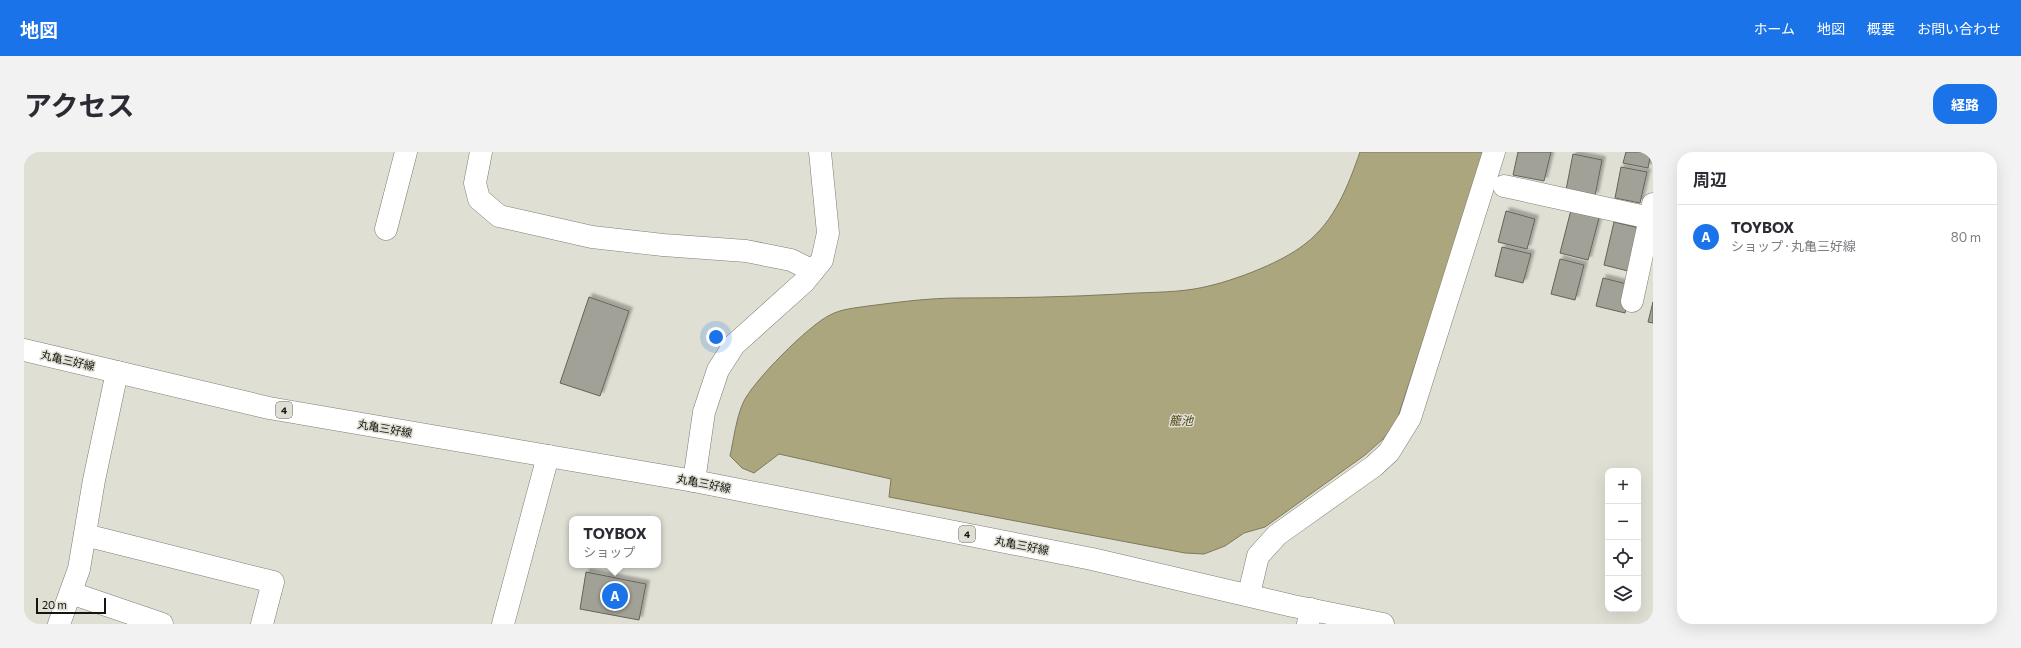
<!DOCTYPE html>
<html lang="ja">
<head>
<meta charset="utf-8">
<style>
  body { margin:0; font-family:Commissioner,"Noto Sans JP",sans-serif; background:#f2f2f3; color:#2b2b33 }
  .controls { position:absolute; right:12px; bottom:12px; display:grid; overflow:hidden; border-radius:8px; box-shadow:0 4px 16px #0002 }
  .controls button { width:36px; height:36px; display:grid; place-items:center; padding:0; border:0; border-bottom:1px solid #e1e1e2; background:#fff; color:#2b2b33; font:20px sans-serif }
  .scale { position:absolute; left:12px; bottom:10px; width:70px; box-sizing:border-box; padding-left:4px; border:2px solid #141410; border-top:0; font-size:11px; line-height:14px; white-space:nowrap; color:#141410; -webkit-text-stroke:3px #e0dfd4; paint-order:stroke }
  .you { position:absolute; left:692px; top:185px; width:14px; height:14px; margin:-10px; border:3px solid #fff; border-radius:50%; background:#1a73e8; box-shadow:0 0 0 6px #1a73e833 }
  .badge { display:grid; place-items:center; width:26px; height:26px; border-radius:50%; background:#1a73e8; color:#fff; font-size:13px; font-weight:700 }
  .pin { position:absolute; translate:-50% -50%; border:2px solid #fff; box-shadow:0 1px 4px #0006 }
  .popup { position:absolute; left:545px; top:364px; width:92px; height:52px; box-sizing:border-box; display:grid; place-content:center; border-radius:8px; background:#fff; filter:drop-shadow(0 1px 3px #0005); font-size:13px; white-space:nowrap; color:#7c7c81 }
  .popup b { font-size:15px; color:#2b2b33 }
  .popup::after { content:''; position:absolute; left:50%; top:100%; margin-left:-8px; border:8px solid transparent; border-top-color:#fff }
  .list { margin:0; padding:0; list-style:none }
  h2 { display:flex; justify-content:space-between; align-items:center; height:52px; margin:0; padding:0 16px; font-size:17px }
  h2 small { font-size:13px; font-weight:400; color:#7c7c81 }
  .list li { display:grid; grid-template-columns:26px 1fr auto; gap:12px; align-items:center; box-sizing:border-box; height:64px; padding:0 16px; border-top:1px solid #e1e1e2 }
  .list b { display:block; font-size:15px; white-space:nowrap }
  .list p { margin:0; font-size:13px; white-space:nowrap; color:#7c7c81 }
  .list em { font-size:13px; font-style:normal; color:#7c7c81 }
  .icon { flex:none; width:22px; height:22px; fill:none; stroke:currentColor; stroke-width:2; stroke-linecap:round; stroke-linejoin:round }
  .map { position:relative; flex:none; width:1629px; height:472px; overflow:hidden; border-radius:16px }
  header { display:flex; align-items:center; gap:24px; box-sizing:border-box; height:56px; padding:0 20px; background:#1a73e8; color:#fff }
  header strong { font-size:19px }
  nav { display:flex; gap:22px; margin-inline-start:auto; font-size:14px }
  .intro { display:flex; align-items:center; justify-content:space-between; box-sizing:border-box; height:96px; padding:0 24px }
  h1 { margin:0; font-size:28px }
  .button { padding:10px 18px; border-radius:16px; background:#1a73e8; color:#fff; font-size:14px; font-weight:700 }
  main { display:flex; gap:24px; padding:0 24px }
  aside { flex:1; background:#fff; border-radius:16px; box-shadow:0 4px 16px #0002 }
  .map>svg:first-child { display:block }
  .water { fill:#aba67e; stroke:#7e7a5d }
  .building { fill:#a2a197; stroke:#64635a; filter:url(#shadow) }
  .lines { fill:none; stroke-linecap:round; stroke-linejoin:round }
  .street-casing { stroke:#7e7d74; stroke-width:23 }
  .secondary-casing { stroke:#7e7d74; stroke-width:23 }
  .primary-casing { stroke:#7e7d74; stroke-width:23 }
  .street { stroke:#fff; stroke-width:22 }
  .secondary { stroke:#fff; stroke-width:22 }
  .primary { stroke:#fff; stroke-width:22 }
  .labels { text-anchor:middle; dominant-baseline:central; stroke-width:3; stroke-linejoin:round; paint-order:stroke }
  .shield { fill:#e0dfd4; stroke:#51514b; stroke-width:1 }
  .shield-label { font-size:10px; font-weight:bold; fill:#141410 }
  .street-label { font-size:11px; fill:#141410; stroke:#e0dfd4 }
  .water-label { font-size:12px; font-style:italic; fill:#4e4816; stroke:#e0dfd4 }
</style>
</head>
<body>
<header>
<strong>地図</strong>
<nav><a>ホーム</a><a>地図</a><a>概要</a><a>お問い合わせ</a></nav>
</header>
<div class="intro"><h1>アクセス</h1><a class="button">経路</a></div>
<main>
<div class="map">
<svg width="1629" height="472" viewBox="0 0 1629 472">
  <defs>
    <filter id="shadow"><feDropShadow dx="3.5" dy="-3.5" stdDeviation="1" flood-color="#0004"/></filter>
  </defs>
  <rect width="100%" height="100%" fill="#e0dfd4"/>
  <!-- water -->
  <path class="water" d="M 1336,0 L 1461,0 L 1372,271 L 1359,287 L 1341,303 L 1241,375 L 1220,381 L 1201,394 L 1180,402 L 1161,401 L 865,345 L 867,327 L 755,302 L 730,321 L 718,316 L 706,304 C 710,286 712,267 719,251 C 728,230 785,173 806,163 C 817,157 831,156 844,154 C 876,150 904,146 936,146 C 990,146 1043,145 1096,142 C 1120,140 1146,141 1170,137 C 1202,132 1256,112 1281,92 C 1311,69 1324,34 1336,0 Z"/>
  <!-- building -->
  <g class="building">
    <path d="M 1494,0 L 1527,0 L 1520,29 L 1489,23 Z"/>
    <path d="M 1602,0 L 1627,0 L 1624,16 L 1599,11 Z"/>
    <path d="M 1549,2 L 1578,8 L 1571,44 L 1542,38 Z"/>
    <path d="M 1597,15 L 1623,20 L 1616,51 L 1591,46 Z"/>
    <path d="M 1547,58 L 1575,66 L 1564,108 L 1536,101 Z"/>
    <path d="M 1482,59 L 1511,67 L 1503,97 L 1474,90 Z"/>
    <path d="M 1590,70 L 1615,76 L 1604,119 L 1580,113 Z"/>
    <path d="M 1478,95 L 1507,102 L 1499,131 L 1471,124 Z"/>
    <path d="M 1536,107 L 1560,113 L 1551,148 L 1527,142 Z"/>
    <path d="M 1579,126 L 1607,133 L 1601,161 L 1572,154 Z"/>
    <path d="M 565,145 L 605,159 L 576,244 L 536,231 Z"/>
    <path d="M 1629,150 L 1629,171 L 1624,170 Z"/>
    <path d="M 562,420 L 622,432 L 615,468 L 556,457 Z"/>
  </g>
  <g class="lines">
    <!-- street casing -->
    <g class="street-casing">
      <g id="street">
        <path d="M 457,0 L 451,31 L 455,47 L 475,64 L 568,85 L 639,93 L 722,99 L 767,108 L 789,119"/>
        <path d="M 1480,34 L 1626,66"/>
        <path d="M 362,77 L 382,0"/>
        <path d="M 1608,149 L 1629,52"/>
        <path d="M 670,329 L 680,260 L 694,218 L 710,193 L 780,130 L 798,108 L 804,81 L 796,0"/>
        <path d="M 61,383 L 249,430 L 238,472"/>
        <path d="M 47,441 L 138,472"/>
        <path d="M 1225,442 L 1234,404 L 1253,383 L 1350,314 L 1365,300 L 1386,266 L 1470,0"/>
        <path d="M 35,472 L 55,417 L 70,328 L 93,220"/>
        <path d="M 1284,472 L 1287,457"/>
      </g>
    </g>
    <!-- secondary casing -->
    <g class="secondary-casing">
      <path id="secondary" d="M 479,472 L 524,304"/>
    </g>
    <!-- primary casing -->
    <g class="primary-casing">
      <path id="primary" d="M 0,198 L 245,256 L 670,329 L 1068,407 L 1269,454 L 1359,472"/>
    </g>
    <!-- street -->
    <use href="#street" class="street"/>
    <!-- secondary -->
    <use href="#secondary" class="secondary"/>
    <!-- primary -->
    <use href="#primary" class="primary"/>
  </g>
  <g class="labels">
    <!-- shield labels -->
    <g class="shield">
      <rect x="252" y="250" width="16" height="16" rx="3"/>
      <rect x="935" y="374" width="16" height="16" rx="3"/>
    </g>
    <g class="shield-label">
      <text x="260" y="258">4</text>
      <text x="943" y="382">4</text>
    </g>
    <!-- street labels -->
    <g class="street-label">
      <text transform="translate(44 208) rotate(13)">丸亀三好線</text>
      <text transform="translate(361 276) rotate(10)">丸亀三好線</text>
      <text transform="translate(680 331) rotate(11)">丸亀三好線</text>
      <text transform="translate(998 393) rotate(11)">丸亀三好線</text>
    </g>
    <!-- water labels -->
    <g class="water-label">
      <text x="1157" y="268">籠池</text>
    </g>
  </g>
</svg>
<div class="controls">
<button>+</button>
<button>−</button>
<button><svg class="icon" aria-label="locate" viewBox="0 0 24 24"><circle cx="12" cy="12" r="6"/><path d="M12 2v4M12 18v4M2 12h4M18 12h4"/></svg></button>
<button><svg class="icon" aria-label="layers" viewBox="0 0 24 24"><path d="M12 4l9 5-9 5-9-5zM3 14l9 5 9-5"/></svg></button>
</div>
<div class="scale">20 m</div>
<div class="you"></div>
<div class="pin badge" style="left:591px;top:444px">A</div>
<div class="popup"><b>TOYBOX</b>ショップ</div>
</div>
<aside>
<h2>周辺<small></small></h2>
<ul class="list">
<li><span class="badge">A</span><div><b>TOYBOX</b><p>ショップ · 丸亀三好線</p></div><em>80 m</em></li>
</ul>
</aside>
</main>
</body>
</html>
